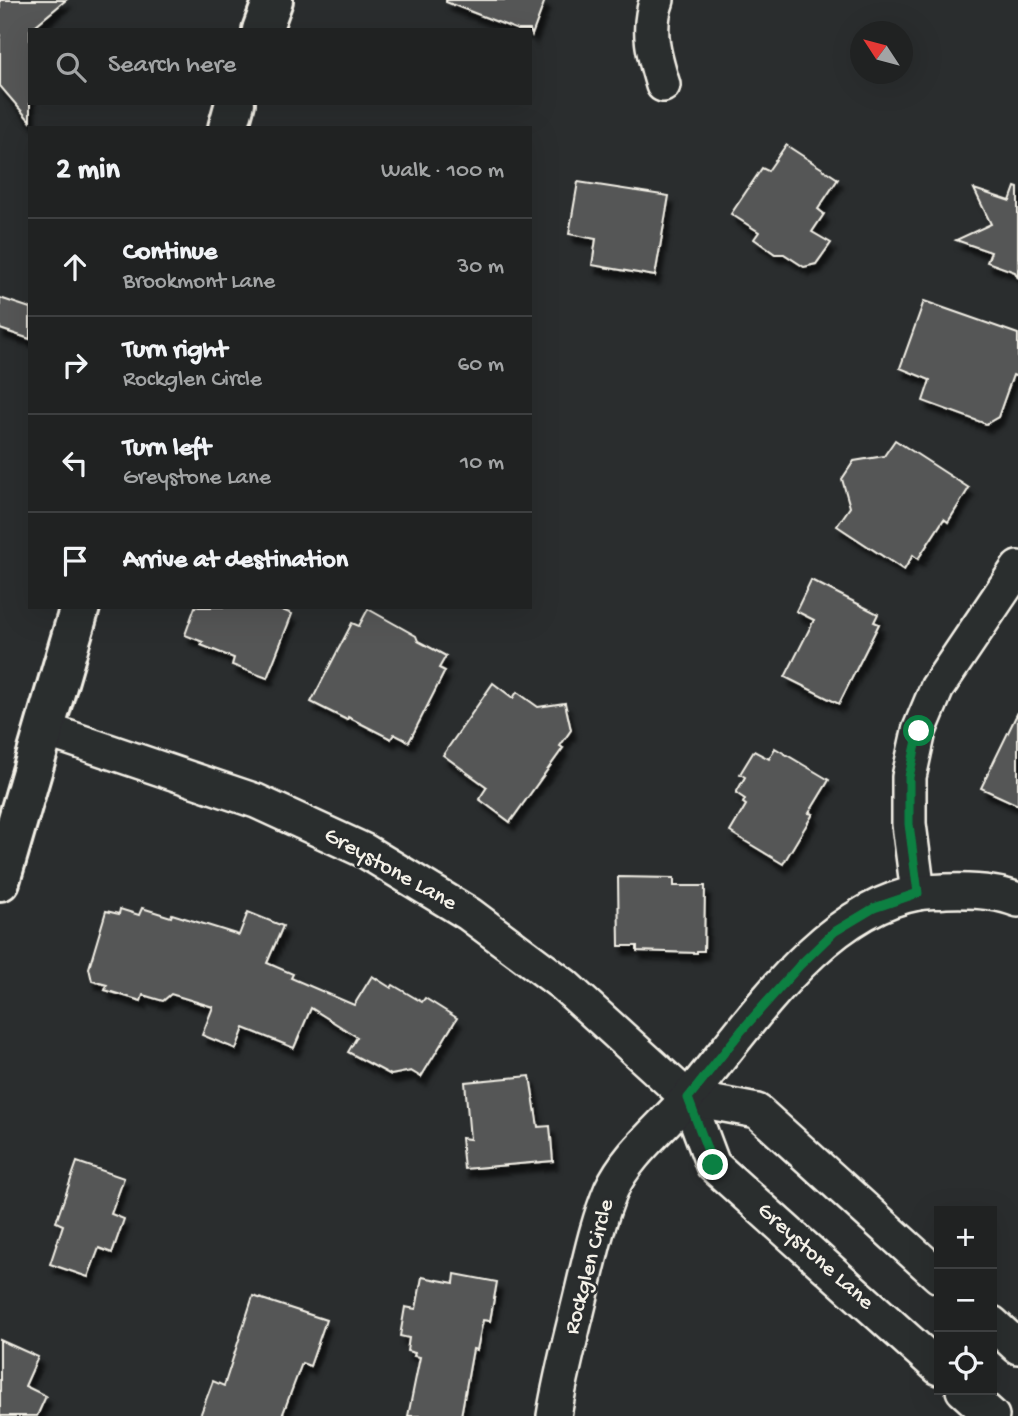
<!DOCTYPE html>
<html lang="en">
<head>
<meta charset="utf-8">
<style>
  body { margin:0; font-family:"Gochi Hand",sans-serif; background:#2d2f2f; color:#f1f3f6 }
  .controls { position:absolute; right:21px; bottom:21px; display:grid; overflow:hidden; border-radius:0px; box-shadow:0 7px 28px #0002 }
  .controls button { width:63px; height:63px; display:grid; place-items:center; padding:0; border:0; border-bottom:2px solid #3d3f40; background:#202222; color:#f1f3f6; font:35px sans-serif }
  .compass { position:absolute; left:850px; top:21px; width:63px; height:63px; border-radius:50%; background:#202222; box-shadow:0 7px 28px #0002; rotate:306deg }
  .stop { position:absolute; width:21px; height:21px; margin:-16px; border:5px solid #0b8043; border-radius:50%; background:#fff }
  .stop.end { background:#0b8043; border-color:#fff; box-shadow:0 2px 7px #0008 }
  .list { margin:0; padding:0; list-style:none }
  h2 { display:flex; justify-content:space-between; align-items:center; height:91px; margin:0; padding:0 28px; font-size:30px }
  h2 small { font-size:23px; font-weight:400; color:#a2a4a5 }
  .list li { display:grid; grid-template-columns:46px 1fr auto; gap:21px; align-items:center; box-sizing:border-box; height:98px; padding:0 28px; border-top:2px solid #3d3f40 }
  .list b { display:block; font-size:26px; white-space:nowrap }
  .list p { margin:0; font-size:23px; white-space:nowrap; color:#a2a4a5 }
  .list em { font-size:23px; font-style:normal; color:#a2a4a5 }
  .icon { flex:none; width:38px; height:38px; fill:none; stroke:currentColor; stroke-width:2; stroke-linecap:round; stroke-linejoin:round }
  .map { position:relative; flex:none; width:1018px; height:1416px; overflow:hidden }
  .search { position:absolute; background:#202222; box-shadow:0 7px 28px #0002; left:28px; top:28px; width:504px; height:77px; display:flex; align-items:center; gap:18px; box-sizing:border-box; padding:0 24px; border-radius:0px; color:#a2a4a5; font-size:26px }
  .panel { position:absolute; background:#202222; box-shadow:0 7px 28px #0002; left:28px; top:126px; width:504px; height:483px; border-radius:0px }
  .map>svg:first-child { display:block }
  .building { fill:#555756; stroke:#f4f1e8; stroke-width:2; filter:url(#shadow) }
  .lines { fill:none; stroke-linecap:round; stroke-linejoin:round }
  .minor-casing { stroke:#f4f1e8; stroke-width:38 }
  .tertiary-casing { stroke:#f4f1e8; stroke-width:44 }
  .minor { stroke:#2a2d2e; stroke-width:33 }
  .tertiary { stroke:#2a2d2e; stroke-width:38 }
  .route { stroke:#0b8043; stroke-width:9 }
  .labels { text-anchor:middle; dominant-baseline:central; stroke-width:5; stroke-linejoin:round; paint-order:stroke }
  .street-label { font-size:23px; fill:#f4f1e8; stroke:#2a2d2e }
</style>
</head>
<body>
<div class="map">
<svg width="1018" height="1416" viewBox="0 0 1018 1416">
  <defs>
    <filter id="shadow"><feDropShadow dx="4.5" dy="8" stdDeviation="2" flood-color="#0009"/></filter>
  </defs>
  <rect width="100%" height="100%" fill="#2a2d2e"/>
  <filter id="ink" filterUnits="userSpaceOnUse"><feTurbulence type="fractalNoise" baseFrequency=".0143" numOctaves="2"/><feDisplacementMap in="SourceGraphic" scale="14" xChannelSelector="R" yChannelSelector="G"/><feConvolveMatrix kernelMatrix="1 2 1 2 8 2 1 2 1" color-interpolation-filters="sRGB"/></filter>
  <g filter="url(#ink)">
    <!-- building -->
    <g class="building">
      <path d="M 0,0 L 66,0 L 30,30 L 30,121 L 0,86 Z"/>
      <path d="M 446,0 L 545,0 L 532,35 L 530,30 L 518,30 L 446,2 Z"/>
      <path d="M 786,145 L 838,179 L 818,209 L 824,214 L 812,232 L 831,243 L 816,264 L 804,267 L 784,254 L 775,254 L 754,239 L 759,232 L 731,214 L 762,168 L 768,171 Z"/>
      <path d="M 578,182 L 669,196 L 655,276 L 592,265 L 596,239 L 569,234 Z"/>
      <path d="M 1015,187 L 1018,188 L 1018,278 L 1015,272 L 987,262 L 991,252 L 956,240 L 991,224 L 974,189 L 1010,201 Z"/>
      <path d="M 0,298 L 30,308 L 30,339 L 0,329 Z"/>
      <path d="M 924,301 L 1018,334 L 1018,377 L 1013,375 L 998,417 L 986,424 L 923,401 L 930,380 L 900,368 Z"/>
      <path d="M 895,440 L 969,488 L 948,522 L 944,519 L 918,559 L 913,555 L 904,570 L 837,526 L 850,507 L 842,479 L 854,461 L 884,456 Z"/>
      <path d="M 811,580 L 878,614 L 874,622 L 879,624 L 839,704 L 785,677 L 814,620 L 796,611 Z"/>
      <path d="M 195,607 L 275,607 L 292,614 L 267,678 L 232,665 L 234,658 L 201,645 L 203,642 L 185,635 Z"/>
      <path d="M 368,609 L 416,636 L 418,641 L 446,656 L 439,668 L 445,671 L 409,742 L 394,734 L 391,739 L 348,717 L 347,720 L 311,702 L 352,623 L 359,626 Z"/>
      <path d="M 493,683 L 513,698 L 517,692 L 538,707 L 565,703 L 571,730 L 560,746 L 563,748 L 510,822 L 479,799 L 487,787 L 443,755 Z"/>
      <path d="M 1018,712 L 1018,805 L 981,788 Z"/>
      <path d="M 775,748 L 829,780 L 809,813 L 813,814 L 783,864 L 730,832 L 746,805 L 743,803 L 745,799 L 736,793 L 745,777 L 740,774 L 754,751 L 769,759 Z"/>
      <path d="M 618,877 L 674,878 L 674,886 L 705,886 L 704,951 L 697,951 L 697,953 L 637,951 L 637,946 L 619,946 Z"/>
      <path d="M 142,908 L 171,917 L 172,914 L 239,935 L 248,912 L 283,926 L 267,963 L 293,974 L 291,978 L 354,1005 L 372,976 L 391,988 L 393,985 L 422,1002 L 425,998 L 457,1018 L 421,1077 L 411,1071 L 391,1075 L 348,1052 L 357,1037 L 311,1008 L 294,1048 L 244,1028 L 236,1049 L 202,1035 L 213,1007 L 171,994 L 163,1001 L 143,995 L 141,1001 L 105,990 L 107,985 L 92,981 L 89,968 L 106,911 L 119,914 L 120,909 L 139,915 Z"/>
      <path d="M 530,1076 L 538,1127 L 550,1126 L 553,1161 L 464,1169 L 461,1138 L 470,1139 L 465,1082 Z"/>
      <path d="M 77,1162 L 124,1178 L 111,1214 L 124,1219 L 112,1253 L 99,1248 L 88,1277 L 50,1264 L 63,1225 L 56,1222 Z"/>
      <path d="M 455,1274 L 497,1282 L 490,1321 L 483,1320 L 477,1350 L 473,1349 L 461,1416 L 408,1416 L 420,1357 L 414,1356 L 415,1353 L 407,1351 L 409,1338 L 400,1336 L 405,1307 L 416,1309 L 422,1277 L 454,1283 Z"/>
      <path d="M 253,1296 L 326,1320 L 310,1366 L 302,1363 L 282,1416 L 200,1416 L 213,1381 L 224,1386 Z"/>
      <path d="M 0,1340 L 38,1357 L 25,1386 L 46,1396 L 37,1416 L 0,1416 Z"/>
    </g>
    <g class="lines">
      <!-- minor casing -->
      <g class="minor-casing">
        <g id="minor">
          <path d="M 657,0 C 646,29 654,56 663,85"/>
          <path d="M 43,729 L 256,801 L 365,851 L 469,914 L 564,985 L 688,1098 L 713,1165 L 939,1368"/>
          <path d="M 918,893 L 909,824 L 909,777 L 919,731 L 937,688 L 1018,568"/>
          <path d="M 688,1098 L 757,1111 L 939,1276"/>
          <path d="M 992,1323 L 1018,1347"/>
          <path d="M 963,1390 L 992,1416"/>
          <path d="M 554,1416 C 561,1372 573,1330 583,1287 C 591,1254 598,1221 611,1190 C 628,1153 663,1127 689,1096 C 749,1026 821,910 918,893 C 927,891 936,892 945,891 C 968,890 996,891 1018,900"/>
        </g>
      </g>
      <!-- tertiary casing -->
      <g class="tertiary-casing">
        <g id="tertiary">
          <path d="M 262,30 L 273,0"/>
          <path d="M 228,128 L 235,103"/>
          <path d="M 0,881 L 80,607"/>
        </g>
      </g>
      <!-- minor -->
      <use href="#minor" class="minor"/>
      <!-- tertiary -->
      <use href="#tertiary" class="tertiary"/>
    </g>
  </g>
  <g class="lines" filter="url(#ink)">
    <!-- route -->
    <path class="route" d="M 713,1165 L 688,1098 L 742,1030 L 800,965 L 834,932 L 874,908 L 918,893 L 909,824 L 909,777 L 919,731"/>
  </g>
  <g class="labels">
    <!-- street labels -->
    <g class="street-label">
      <text transform="translate(390 870) rotate(29)">Greystone Lane</text>
      <text transform="translate(815 1257) rotate(42)">Greystone Lane</text>
      <text transform="translate(590 1267) rotate(-75)">Rockglen Circle</text>
    </g>
  </g>
</svg>
<div class="controls">
<button>+</button>
<button>−</button>
<button><svg class="icon" aria-label="locate" viewBox="0 0 24 24"><circle cx="12" cy="12" r="6"/><path d="M12 2v4M12 18v4M2 12h4M18 12h4"/></svg></button>
</div>
<svg class="compass" viewBox="-18 -18 36 36"><path d="M0-13l5 13h-10z" fill="#e53935"/><path d="M0 13l5-13h-10z" fill="#a2a4a5"/></svg>
<div class="stop" style="left:919px;top:731px"></div>
<div class="stop end" style="left:713px;top:1165px"></div>
<div class="search"><svg class="icon" aria-label="search" viewBox="0 0 24 24"><circle cx="10" cy="10" r="6"/><path d="M15 15l6 6"/></svg>Search here</div>
<section class="panel">
<h2>2 min<small>Walk · 100 m</small></h2>
<ul class="list">
<li><svg class="icon" aria-label="ahead" viewBox="0 0 24 24"><path d="M12 20V5M6 11l6-6 6 6"/></svg><div><b>Continue</b><p>Brookmont Lane</p></div><em>30 m</em></li>
<li><svg class="icon" aria-label="right" viewBox="0 0 24 24"><path d="M7 20v-9h11M14 6l5 5-5 5"/></svg><div><b>Turn right</b><p>Rockglen Circle</p></div><em>60 m</em></li>
<li><svg class="icon" aria-label="left" viewBox="0 0 24 24"><path d="M17 20v-9H6M10 6l-5 5 5 5"/></svg><div><b>Turn left</b><p>Greystone Lane</p></div><em>10 m</em></li>
<li><svg class="icon" aria-label="arrive" viewBox="0 0 24 24"><path d="M6 21V4h12l-3 4 3 4H6"/></svg><div><b>Arrive at destination</b></div></li>
</ul>
</section>
</div>
</body>
</html>
